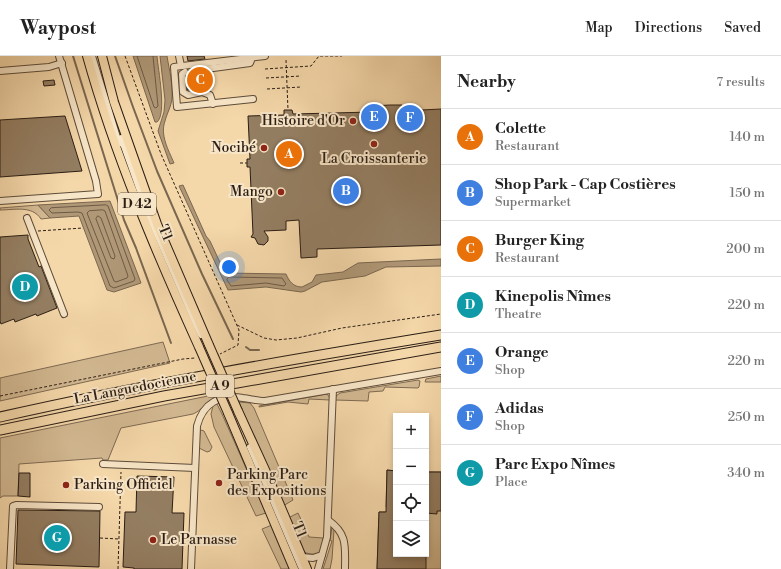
<!DOCTYPE html>
<html lang="en">
<head>
<meta charset="utf-8">
<style>
  body { margin:0; font-family:"Libre Bodoni",serif; background:#f6f6f6; color:#222 }
  .controls { position:absolute; right:12px; bottom:12px; display:grid; overflow:hidden; border-radius:0px; box-shadow:0 2px 6px #0003 }
  .controls button { width:36px; height:36px; display:grid; place-items:center; padding:0; border:0; border-bottom:1px solid #e0e0e0; background:#fff; color:#222; font:20px sans-serif }
  .you { position:absolute; left:229px; top:211px; width:14px; height:14px; margin:-10px; border:3px solid #fff; border-radius:50%; background:#1a73e8; box-shadow:0 0 0 6px #1a73e833 }
  .badge { display:grid; place-items:center; width:26px; height:26px; border-radius:50%; background:#8f2418; color:#fff; font-size:13px; font-weight:700 }
  .pin { position:absolute; translate:-50% -50%; border:2px solid #fff; box-shadow:0 1px 4px #0006 }
  .list { margin:0; padding:0; list-style:none }
  h2 { display:flex; justify-content:space-between; align-items:center; height:52px; margin:0; padding:0 16px; font-size:17px }
  h2 small { font-size:13px; font-weight:400; color:#767676 }
  .list li { display:grid; grid-template-columns:26px 1fr auto; gap:12px; align-items:center; box-sizing:border-box; height:56px; padding:0 16px; border-top:1px solid #e0e0e0 }
  .list b { display:block; font-size:15px; white-space:nowrap }
  .list p { margin:0; font-size:13px; white-space:nowrap; color:#767676 }
  .list em { font-size:13px; font-style:normal; color:#767676 }
  .icon { flex:none; width:22px; height:22px; fill:none; stroke:currentColor; stroke-width:2; stroke-linecap:round; stroke-linejoin:round }
  .map { position:relative; flex:none; width:441px; height:513px; overflow:hidden }
  header { display:flex; align-items:center; gap:24px; box-sizing:border-box; height:56px; padding:0 20px; background:#fff; border-bottom:1px solid #e0e0e0 }
  header strong { font-size:19px }
  nav { display:flex; gap:22px; margin-inline-start:auto; font-size:14px }
  main { display:flex }
  aside { flex:1; background:#fff }
  .map>svg:first-child { display:block }
  .green { fill:#d2b891; stroke:#7e6a53 }
  .water { fill:#b09877; stroke:#7a6750 }
  .lines { fill:none; stroke-linecap:round; stroke-linejoin:round }
  .shore { stroke:#6d5a46; stroke-width:1 }
  .stream { stroke:#7a6750; stroke-width:2 }
  .building { fill:#947e62; stroke:#2a1d15 }
  .minor-tunnel { stroke:#ccb38c; stroke-width:6; stroke-dasharray:6 3; stroke-linecap:butt }
  .minor-casing { stroke:#5d4c3a; stroke-width:8 }
  .major-casing { stroke:#2a1d15; stroke-width:10 }
  .highway-casing { stroke:#2a1d15; stroke-width:11 }
  .path { stroke:#2a1d15; stroke-width:1; stroke-dasharray:3 2; stroke-linecap:butt }
  .minor { stroke:#f8e6c8; stroke-width:6 }
  .major { stroke:#f5d8aa; stroke-width:8 }
  .highway { stroke:#f5d8aa; stroke-width:9 }
  .major-bridge-casing { stroke:#2a1d15; stroke-width:10; stroke-linecap:butt }
  .major-bridge { stroke:#f5d8aa; stroke-width:8 }
  .poi-dot { fill:#8f2418; stroke:#f8e6c8; stroke-width:1.5 }
  .labels { text-anchor:middle; dominant-baseline:central; stroke-width:4; stroke-linejoin:round; paint-order:stroke }
  .shield { fill:#f8e6c8; stroke:#68594b; stroke-width:1 }
  .shield-label { font-size:13px; font-weight:bold; fill:#2a1d15 }
  .poi-label { font-size:14px; fill:#2a1d15; stroke:#f8e6c8; text-anchor:end }
  .street-label { font-size:14px; fill:#2a1d15; stroke:#f8e6c8 }
</style>
</head>
<body>
<header>
<strong>Waypost</strong>
<nav><a>Map</a><a>Directions</a><a>Saved</a></nav>
</header>
<main>
<div class="map">
<svg width="441" height="513" viewBox="0 0 441 513">
  <rect width="100%" height="100%" fill="#f5d8aa"/>
  <filter id="stains"><feTurbulence type="fractalNoise" baseFrequency=".005" numOctaves="4"/><feColorMatrix values="0 0 0 0 .2 0 0 0 0 .09 0 0 0 0 .02 0 0 0 .5 -.17"/></filter>
  <radialGradient id="worn" r=".72"><stop offset=".6" stop-color="#630" stop-opacity="0"/><stop offset="1" stop-color="#630" stop-opacity=".3"/></radialGradient>
  <!-- green -->
  <g class="green">
    <path d="M 38,149 L 50,162 L 41,163 C 32,149 14,154 0,154 L 0,152 Z"/>
    <path d="M 163,286 L 170,307 L 0,345 L 0,322 Z"/>
    <path d="M 441,320 L 441,326 L 425,326 L 426,323 Z"/>
    <path d="M 418,324 L 420,325 L 419,331 L 418,332 L 385,331 L 383,335 L 369,336 L 368,345 L 335,344 L 336,340 L 340,337 Z"/>
    <path d="M 327,338 L 330,342 L 330,344 L 309,343 L 308,348 L 288,346 L 259,351 L 259,350 Z"/>
    <path d="M 213,339 L 214,342 C 206,347 202,354 193,358 L 121,372 L 108,404 L 103,404 L 102,402 L 19,408 L 18,440 L 3,440 L 0,442 L 0,382 Z"/>
    <path d="M 239,346 L 250,347 L 254,352 L 293,444 L 283,450 Z"/>
    <path d="M 217,348 L 222,358 L 266,457 L 256,460 L 214,371 L 211,358 L 213,350 Z"/>
    <path d="M 200,374 L 201,374 L 204,375 L 212,391 L 210,395 L 207,396 L 199,392 Z"/>
    <path d="M 387,414 L 396,415 L 396,498 L 426,498 L 426,416 L 441,416 L 441,513 L 377,513 L 379,456 L 388,456 L 389,451 L 386,451 Z"/>
    <path d="M 298,457 L 309,481 L 323,482 C 323,496 318,502 304,496 L 288,462 Z"/>
    <path d="M 272,469 L 290,513 L 281,513 L 262,473 Z"/>
    <path d="M 332,471 L 334,474 L 332,503 L 330,513 L 323,513 L 332,485 L 330,484 Z"/>
  </g>
  <!-- water -->
  <g class="water">
    <path d="M 133,0 L 157,0 C 158,13 167,58 157,66 L 155,66 Z"/>
    <path d="M 160,0 L 167,0 C 169,13 173,28 172,41 C 172,49 167,57 165,65 C 160,79 168,93 174,107 L 170,108 L 158,75 L 164,56 L 165,44 Z"/>
    <path d="M 183,129 L 206,180 L 210,185 L 225,217 L 286,218 C 289,225 293,231 302,231 L 312,226 L 316,219 L 343,216 L 358,207 L 441,203 L 441,210 L 386,211 L 365,220 L 322,226 L 305,235 L 301,236 L 266,231 L 228,234 L 179,130 Z"/>
    <path d="M 110,145 L 141,227 L 114,236 L 107,234 L 79,160 L 50,162 L 38,149 Z"/>
  </g>
  <g class="lines">
    <!-- shore -->
    <g class="shore">
      <path d="M 137,0 L 154,51 L 156,52 L 158,50 L 153,0"/>
      <path d="M 106,149 L 108,150 L 135,223 L 134,225 L 114,232 L 110,230 L 82,157 L 78,156 L 52,157 L 49,154 L 51,152 Z"/>
      <path d="M 103,154 L 105,155 L 128,220 L 127,222 L 116,226 L 114,225 L 87,157 L 89,155 Z"/>
      <path d="M 98,160 L 101,162 L 115,200 L 114,203 L 111,202 L 96,163 Z"/>
      <path d="M 229,221 L 282,222 L 286,228 L 284,230 L 266,227 L 231,230 L 227,224 Z"/>
    </g>
    <!-- stream -->
    <g class="stream">
      <path d="M 73,0 L 124,164 L 136,192 L 171,287"/>
      <path d="M 115,0 L 133,51 L 157,115 L 202,218 L 233,283"/>
      <path d="M 246,291 L 250,294 L 259,294"/>
    </g>
  </g>
  <!-- building -->
  <g class="building">
    <path d="M 187,0 L 204,0 L 205,3 L 188,5 Z"/>
    <path d="M 202,12 L 203,16 L 206,17 L 208,33 L 201,32 L 189,34 L 187,33 L 187,20 L 189,18 L 189,14 Z"/>
    <path d="M 54,24 L 55,29 L 44,30 L 43,25 Z"/>
    <path d="M 390,49 L 402,49 L 402,55 L 441,53 L 441,189 L 317,193 L 317,201 L 301,202 L 299,164 L 286,165 L 286,174 L 264,175 L 268,181 L 268,185 L 264,189 L 258,188 L 255,182 L 251,181 L 253,178 L 250,111 L 247,111 L 247,103 L 250,103 L 248,60 L 284,59 L 284,54 L 292,54 L 293,58 L 372,56 L 372,50 Z"/>
    <path d="M 65,60 L 82,115 L 0,121 L 0,64 Z"/>
    <path d="M 28,179 L 28,183 L 39,211 L 41,210 L 57,252 L 37,260 L 36,258 L 15,266 L 14,263 L 1,268 L 0,265 L 0,181 Z"/>
    <path d="M 387,414 L 396,415 L 396,498 L 426,498 L 426,513 L 377,513 L 379,456 L 386,456 Z"/>
    <path d="M 426,416 L 441,416 L 441,455 L 437,455 L 437,458 L 426,457 Z"/>
    <path d="M 19,417 L 30,417 L 30,441 L 18,440 Z"/>
    <path d="M 137,420 L 174,421 L 172,457 L 184,457 L 182,513 L 134,513 L 134,512 L 123,511 L 125,456 L 136,456 Z"/>
    <path d="M 18,454 L 100,455 L 99,511 L 16,508 Z"/>
  </g>
  <g class="lines">
    <!-- minor-tunnel -->
    <path class="minor-tunnel" d="M 185,16 L 206,13"/>
    <!-- minor casing -->
    <g class="minor-casing">
      <g id="minor">
        <path d="M 92,0 L 119,88"/>
        <path d="M 179,0 L 181,10"/>
        <path d="M 206,13 L 250,7 L 252,2"/>
        <path d="M 0,15 L 49,11 L 62,7"/>
        <path d="M 185,16 L 182,18 L 183,36 L 188,39 L 202,36 L 210,39 L 213,48"/>
        <path d="M 253,43 L 177,51 L 174,11 L 265,0"/>
        <path d="M 121,82 L 149,160 L 197,271 L 201,279"/>
        <path d="M 0,145 L 98,138 L 96,125 L 59,0"/>
        <path d="M 27,162 L 64,258"/>
        <path d="M 250,391 L 302,513"/>
        <path d="M 103,408 L 195,412"/>
        <path d="M 328,464 C 348,478 345,491 345,513"/>
        <path d="M 322,499 L 327,481 L 333,333"/>
        <path d="M 302,501 L 313,502 L 322,499 L 318,513"/>
        <path d="M 10,513 L 13,450 L 16,449 L 99,451"/>
        <path d="M 191,513 L 197,370 C 203,347 220,338 243,342 C 251,343 258,345 265,345 L 441,315"/>
      </g>
    </g>
    <!-- major casing -->
    <g class="major-casing">
      <g id="major">
        <path d="M 87,0 C 115,100 156,196 199,291"/>
        <path d="M 102,0 L 114,46 L 157,168 L 209,289"/>
        <path d="M 238,355 L 266,416 L 307,513"/>
        <path d="M 228,357 L 294,513"/>
      </g>
    </g>
    <!-- highway casing -->
    <g class="highway-casing">
      <g id="highway">
        <path d="M 0,361 C 146,328 294,303 441,279"/>
        <path d="M 0,374 L 164,340 L 441,291"/>
      </g>
    </g>
    <!-- path -->
    <g class="path">
      <path d="M 125,0 L 161,98 L 239,274 L 238,289 L 220,298"/>
      <path d="M 286,4 L 288,54"/>
      <path d="M 265,13 L 311,10 L 319,0 L 342,0"/>
      <path d="M 266,22 L 301,20"/>
      <path d="M 267,33 L 301,31"/>
      <path d="M 240,107 L 247,107"/>
      <path d="M 38,175 L 83,172"/>
      <path d="M 237,269 L 264,282 L 276,284 L 297,282 L 342,272 L 441,258"/>
      <path d="M 0,340 L 183,303 L 195,302"/>
      <path d="M 100,482 L 119,483"/>
      <path d="M 118,513 L 121,416"/>
    </g>
    <!-- minor -->
    <use href="#minor" class="minor"/>
    <!-- major -->
    <use href="#major" class="major"/>
    <!-- highway -->
    <use href="#highway" class="highway"/>
    <!-- major-bridge casing -->
    <g class="major-bridge-casing">
      <g id="major-bridge">
        <path d="M 209,289 L 238,355"/>
        <path d="M 199,291 L 228,357"/>
      </g>
    </g>
    <!-- major-bridge -->
    <use href="#major-bridge" class="major-bridge"/>
  </g>
  <!-- markers -->
  <g class="poi-dot">
    <circle cx="353" cy="65" r="4"/>
    <circle cx="374" cy="88" r="4"/>
    <circle cx="264" cy="92" r="4"/>
    <circle cx="281" cy="136" r="4"/>
    <circle cx="219" cy="427" r="4"/>
    <circle cx="66" cy="429" r="4"/>
    <circle cx="153" cy="484" r="4"/>
  </g>
  <g class="labels">
    <!-- shield labels -->
    <g class="shield">
      <rect x="118" y="137" width="38" height="22" rx="3"/>
      <rect x="206" y="319" width="28" height="22" rx="3"/>
    </g>
    <g class="shield-label">
      <text x="137" y="148">D 42</text>
      <text x="220" y="330">A 9</text>
    </g>
    <!-- poi labels -->
    <g class="poi-label">
      <text x="345" y="65">Histoire d'Or</text>
      <text x="256" y="92">Nocibé</text>
      <text x="374" y="103" text-anchor="middle">La Croissanterie</text>
      <text x="273" y="136">Mango</text>
      <text x="227" y="419" text-anchor="start">Parking Parc<tspan x="227" dy="16">des Expositions</tspan></text>
      <text x="74" y="429" text-anchor="start">Parking Officiel</text>
      <text x="161" y="484" text-anchor="start">Le Parnasse</text>
    </g>
    <!-- street labels -->
    <g class="street-label">
      <text transform="translate(165 177) rotate(67)">T1</text>
      <text transform="translate(135 332) rotate(-11)">La Languedocienne</text>
      <text transform="translate(299 474) rotate(67)">T1</text>
    </g>
  </g>
  <rect width="100%" height="100%" filter="url(#stains)"/>
  <rect width="100%" height="100%" fill="url(#worn)"/>
</svg>
<div class="controls">
<button>+</button>
<button>−</button>
<button><svg class="icon" aria-label="locate" viewBox="0 0 24 24"><circle cx="12" cy="12" r="6"/><path d="M12 2v4M12 18v4M2 12h4M18 12h4"/></svg></button>
<button><svg class="icon" aria-label="layers" viewBox="0 0 24 24"><path d="M12 4l9 5-9 5-9-5zM3 14l9 5 9-5"/></svg></button>
</div>
<div class="you"></div>
<div class="pin badge" style="left:289px;top:98px;background:#e8710a">A</div>
<div class="pin badge" style="left:346px;top:135px;background:#3f7fe0">B</div>
<div class="pin badge" style="left:200px;top:24px;background:#e8710a">C</div>
<div class="pin badge" style="left:25px;top:231px;background:#0f9aa8">D</div>
<div class="pin badge" style="left:374px;top:61px;background:#3f7fe0">E</div>
<div class="pin badge" style="left:410px;top:62px;background:#3f7fe0">F</div>
<div class="pin badge" style="left:57px;top:482px;background:#0f9aa8">G</div>
</div>
<aside>
<h2>Nearby<small>7 results</small></h2>
<ul class="list">
<li><span class="badge" style="background:#e8710a">A</span><div><b>Colette</b><p>Restaurant</p></div><em>140 m</em></li>
<li><span class="badge" style="background:#3f7fe0">B</span><div><b>Shop Park - Cap Costières</b><p>Supermarket</p></div><em>150 m</em></li>
<li><span class="badge" style="background:#e8710a">C</span><div><b>Burger King</b><p>Restaurant</p></div><em>200 m</em></li>
<li><span class="badge" style="background:#0f9aa8">D</span><div><b>Kinepolis Nîmes</b><p>Theatre</p></div><em>220 m</em></li>
<li><span class="badge" style="background:#3f7fe0">E</span><div><b>Orange</b><p>Shop</p></div><em>220 m</em></li>
<li><span class="badge" style="background:#3f7fe0">F</span><div><b>Adidas</b><p>Shop</p></div><em>250 m</em></li>
<li><span class="badge" style="background:#0f9aa8">G</span><div><b>Parc Expo Nîmes</b><p>Place</p></div><em>340 m</em></li>
</ul>
</aside>
</main>
</body>
</html>
